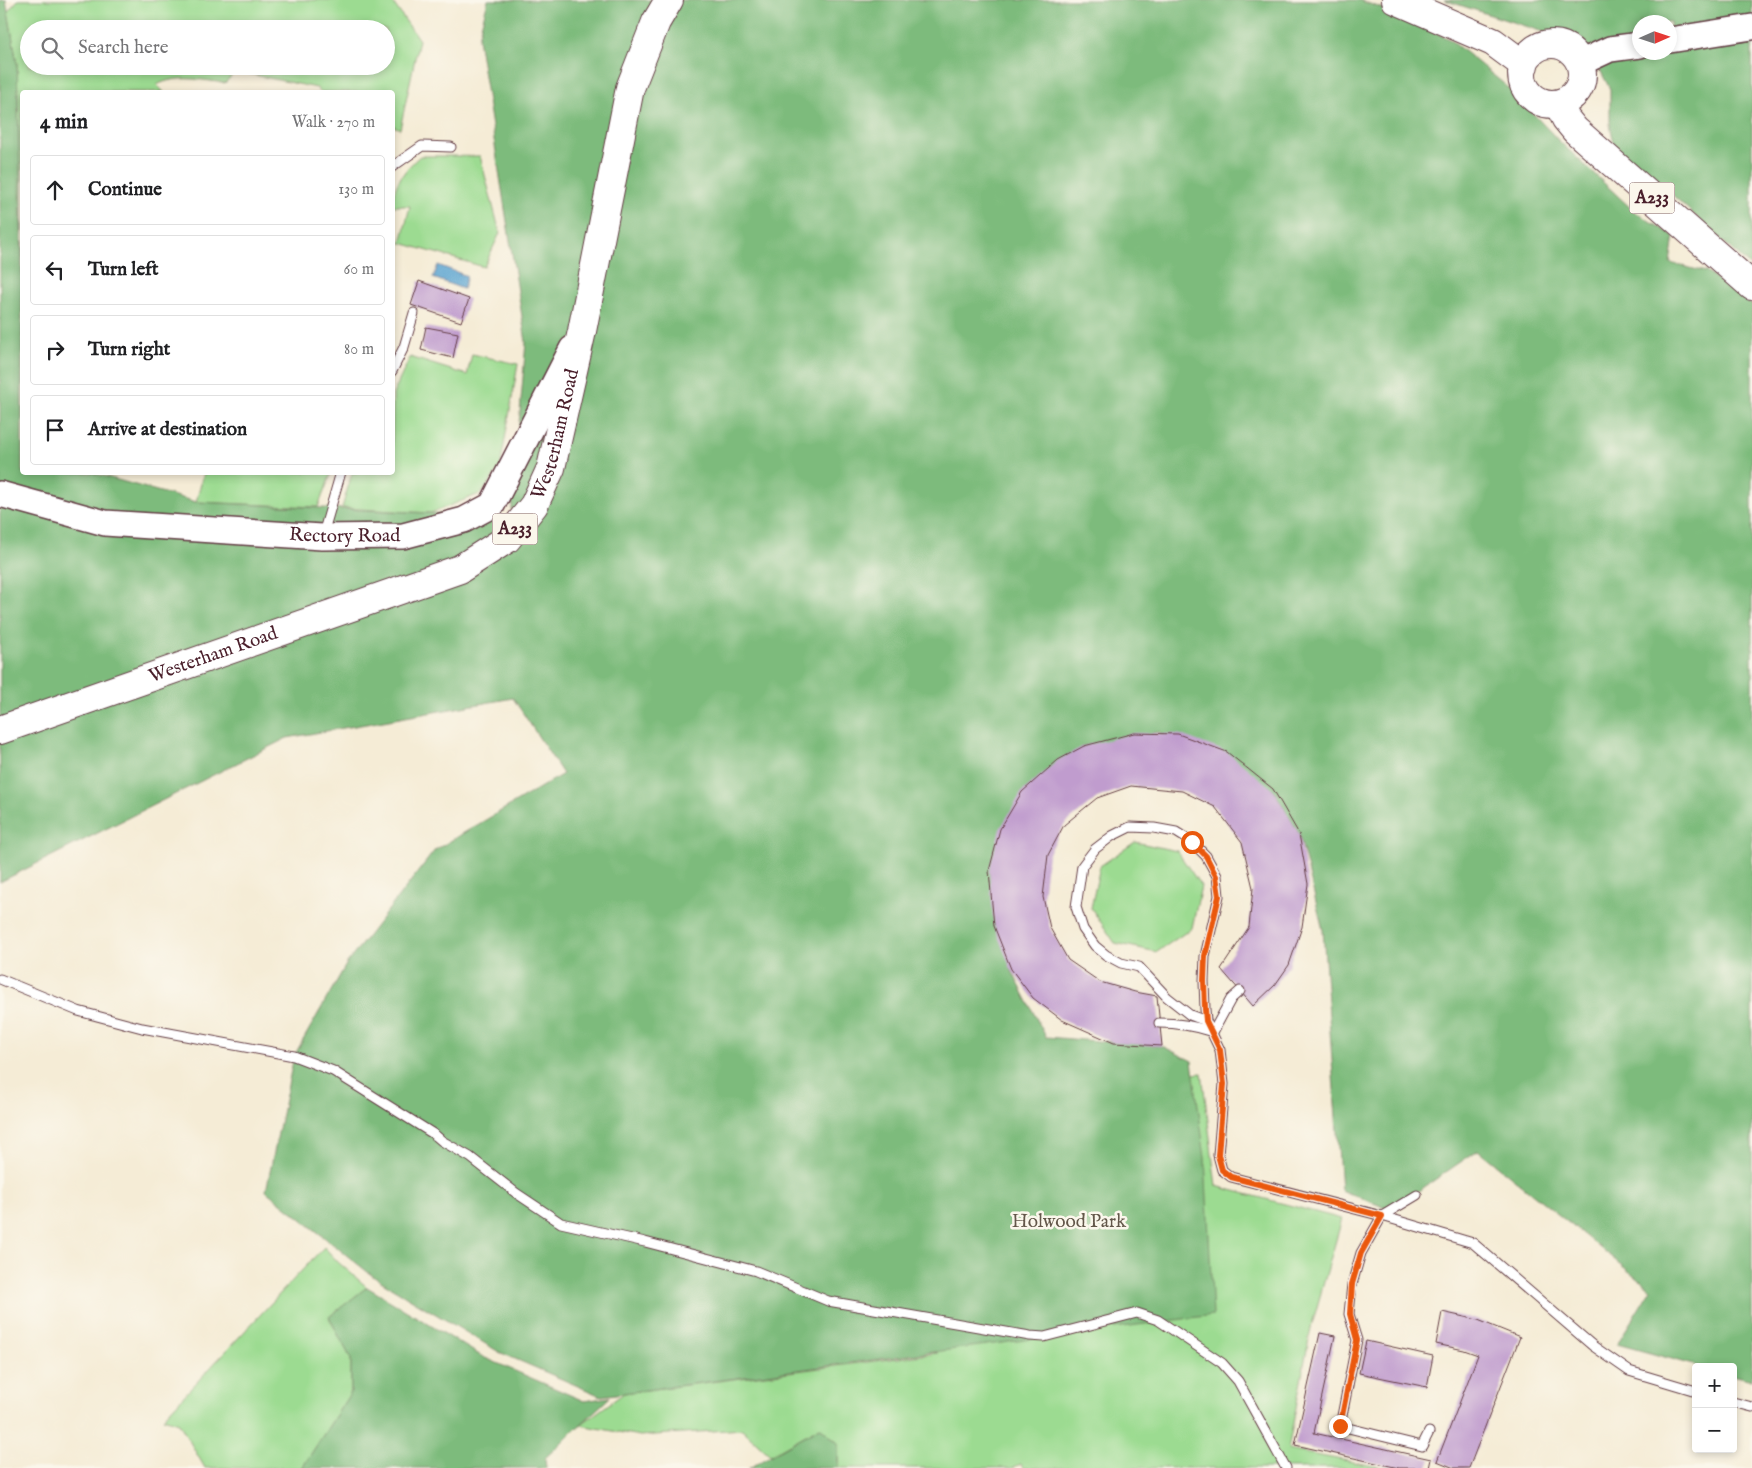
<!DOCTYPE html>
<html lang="en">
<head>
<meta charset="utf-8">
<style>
  body { margin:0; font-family:"IM FELL English",serif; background:#f6f6f6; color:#202124 }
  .controls { position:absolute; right:15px; bottom:15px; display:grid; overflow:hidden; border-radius:5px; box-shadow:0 2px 8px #0003 }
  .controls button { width:45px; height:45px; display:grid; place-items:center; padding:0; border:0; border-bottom:1px solid #e0e0e0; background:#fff; color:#202124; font:25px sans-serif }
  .compass { position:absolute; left:1632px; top:15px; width:45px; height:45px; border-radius:50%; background:#fff; box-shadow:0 2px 8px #0003; rotate:87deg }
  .stop { position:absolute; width:15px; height:15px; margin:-11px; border:4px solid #ea580c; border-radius:50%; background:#fff }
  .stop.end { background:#ea580c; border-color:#fff; box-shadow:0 1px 5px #0008 }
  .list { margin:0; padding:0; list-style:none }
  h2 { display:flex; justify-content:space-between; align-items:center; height:65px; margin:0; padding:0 20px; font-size:21px }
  h2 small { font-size:16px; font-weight:400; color:#757577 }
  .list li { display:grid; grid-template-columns:32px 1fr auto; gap:15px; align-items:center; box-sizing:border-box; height:70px; margin:0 10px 10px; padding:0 10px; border:1px solid #e0e0e0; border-radius:5px }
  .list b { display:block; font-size:19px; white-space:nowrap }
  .list em { font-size:16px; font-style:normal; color:#757577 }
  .icon { flex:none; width:28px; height:28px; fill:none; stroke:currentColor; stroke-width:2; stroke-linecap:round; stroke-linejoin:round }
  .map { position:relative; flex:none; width:1752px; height:1468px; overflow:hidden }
  .search { position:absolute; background:#fff; box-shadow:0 2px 8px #0003; left:20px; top:20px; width:375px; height:55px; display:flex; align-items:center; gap:12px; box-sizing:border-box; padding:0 18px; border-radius:28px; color:#757577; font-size:19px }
  .panel { position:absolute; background:#fff; box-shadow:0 2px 8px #0003; left:20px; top:90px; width:375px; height:385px; border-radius:5px }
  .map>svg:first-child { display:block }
  .green { fill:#9cdb91; stroke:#737d5e; fill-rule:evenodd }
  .forest { fill:#7dbb7b; stroke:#646d53; fill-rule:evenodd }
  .water { fill:#59a3d0; stroke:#52617e }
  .building { fill:#c09cce }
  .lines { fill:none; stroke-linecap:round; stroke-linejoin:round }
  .lane-casing { stroke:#643e45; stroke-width:11 }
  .secondary-casing { stroke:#643e45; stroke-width:28 }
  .primary-casing { stroke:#643e45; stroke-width:30 }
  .lane { stroke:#fff; stroke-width:9 }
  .secondary { stroke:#fff; stroke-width:25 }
  .primary { stroke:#fff; stroke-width:28 }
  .route { stroke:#ea580c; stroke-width:6 }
  .labels { text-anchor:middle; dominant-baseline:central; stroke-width:5; stroke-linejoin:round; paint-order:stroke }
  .shield { fill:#fbf7ec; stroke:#7f6065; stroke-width:1 }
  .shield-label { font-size:18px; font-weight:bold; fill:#4a1f2b }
  .street-label { font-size:19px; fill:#4a1f2b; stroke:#fbf7ec }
  .park-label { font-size:19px; fill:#63574a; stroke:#fbf7ec }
</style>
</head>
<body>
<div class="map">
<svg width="1752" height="1468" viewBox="0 0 1752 1468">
  <rect width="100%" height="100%" fill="#fbf7ec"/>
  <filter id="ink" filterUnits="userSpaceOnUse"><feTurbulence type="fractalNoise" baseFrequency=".02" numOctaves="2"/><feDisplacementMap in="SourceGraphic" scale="10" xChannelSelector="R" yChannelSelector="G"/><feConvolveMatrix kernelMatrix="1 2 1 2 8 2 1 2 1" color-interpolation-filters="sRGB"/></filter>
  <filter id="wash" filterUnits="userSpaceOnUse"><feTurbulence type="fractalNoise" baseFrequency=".0096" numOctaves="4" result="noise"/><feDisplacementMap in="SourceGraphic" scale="20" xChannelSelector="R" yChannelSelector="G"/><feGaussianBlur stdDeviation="1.12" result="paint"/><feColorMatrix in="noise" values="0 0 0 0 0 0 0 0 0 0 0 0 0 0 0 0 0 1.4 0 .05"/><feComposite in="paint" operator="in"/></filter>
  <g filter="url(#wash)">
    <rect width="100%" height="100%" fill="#f5ecd6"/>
    <!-- green -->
    <g class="green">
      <path d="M 18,0 L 391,0 L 419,40 L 400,129 L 393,126 L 392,92 L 320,92 L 317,88 L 236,71 L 225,83 C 203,80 176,74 157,85 L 164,92 L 22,92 L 22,258 L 17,64 L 8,11 ZM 29,29 L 386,29 L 386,66 L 29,66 Z"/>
      <path d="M 420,156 L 480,156 L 500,233 L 484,267 L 401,243 L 410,206 L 393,206 C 392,185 405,169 420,156 Z"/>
      <path d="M 472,354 L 518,364 L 500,468 L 482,493 L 431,513 L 342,508 L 352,473 L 392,472 L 393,394 L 410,357 L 467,375 Z"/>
      <path d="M 323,472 L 331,474 L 318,507 L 196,502 L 204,473 Z"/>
      <path d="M 1135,842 L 1177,851 L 1201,886 L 1192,928 L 1157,952 L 1115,943 L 1091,908 L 1100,866 Z"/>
      <path d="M 1056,1071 L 1169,1076 L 1202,1073 L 1216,1186 L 1342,1219 L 1311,1328 L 1288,1450 L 1386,1468 L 1023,1468 L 1021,1464 L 1012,1468 L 838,1468 L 838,1443 L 820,1427 L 770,1455 L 742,1429 L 640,1436 L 580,1425 L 624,1393 L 938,1353 L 877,1342 Z"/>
      <path d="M 324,1247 L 339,1263 L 367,1287 L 329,1317 L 351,1359 L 351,1392 L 302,1468 L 205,1468 L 179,1423 L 163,1418 Z"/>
    </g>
    <!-- forest -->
    <g class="forest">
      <path d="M 0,0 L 6,0 L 17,64 L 22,258 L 22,472 L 93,473 L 196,502 L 511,517 L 526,342 L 478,38 L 488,0 L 1359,0 L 1398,14 L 1449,39 L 1509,88 L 1559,141 L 1635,212 L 1674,236 L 1670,263 L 1706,272 L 1733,289 L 1752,305 L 1752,1380 L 1733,1375 L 1733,1367 L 1701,1367 L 1617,1344 L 1651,1289 L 1478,1150 L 1391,1210 L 1341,1190 L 1323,930 L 1299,834 L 1273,789 L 1159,732 L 1084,746 L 1022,792 L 989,872 L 1011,969 L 1046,1037 L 1162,1046 L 1192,1061 L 1205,1158 L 1213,1315 L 601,1396 L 499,1352 L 374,1277 L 266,1191 L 294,1056 L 347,963 L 435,850 L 563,774 L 513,698 L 287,738 L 0,882 Z"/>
      <path d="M 1444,0 L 1752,0 L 1752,268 L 1668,191 L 1615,148 L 1610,125 L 1610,89 L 1589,49 L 1568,40 ZM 1640,22 L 1670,22 L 1670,52 L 1640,52 Z"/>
      <path d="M 367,1287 L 483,1357 L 584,1401 L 610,1397 L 545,1458 L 546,1468 L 302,1468 L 351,1392 L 351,1359 L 329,1317 Z"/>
      <path d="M 820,1427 L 838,1443 L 838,1468 L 749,1468 Z"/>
    </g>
    <!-- water -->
    <path class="water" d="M 438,265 L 467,276 L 463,289 L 433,278 Z"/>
    <g id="blocks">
      <!-- building -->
      <g class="building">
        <path d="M 419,281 L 469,299 L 461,322 L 411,305 Z"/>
        <path d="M 426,327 L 458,333 L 453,358 L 421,350 Z"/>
        <path d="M 1134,733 L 1178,734 L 1227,752 L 1273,789 L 1299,834 L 1308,884 L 1302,927 L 1289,965 L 1275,985 L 1253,1006 L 1221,969 L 1249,927 L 1253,888 L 1242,842 L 1215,807 L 1182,791 L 1131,786 L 1097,798 L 1064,825 L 1048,855 L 1043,897 L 1050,928 L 1068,960 L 1100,982 L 1135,992 L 1157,996 L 1162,1046 L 1114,1043 L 1062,1020 L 1033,998 L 1011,969 L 994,926 L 989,871 L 1000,829 L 1022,792 L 1058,760 L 1084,746 Z"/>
        <path d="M 1442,1312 L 1478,1320 L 1520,1337 L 1469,1468 L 1454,1468 L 1437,1461 L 1478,1355 L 1464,1350 L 1436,1344 Z"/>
        <path d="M 1320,1333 L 1335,1336 L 1314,1433 L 1431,1459 L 1429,1468 L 1399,1468 L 1295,1445 Z"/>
        <path d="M 1366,1341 L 1433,1356 L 1427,1387 L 1359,1373 Z"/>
      </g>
    </g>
  </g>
  <g filter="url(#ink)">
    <use href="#blocks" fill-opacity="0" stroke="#643e45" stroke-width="1"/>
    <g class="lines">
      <!-- lane casing -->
      <g class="lane-casing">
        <g id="lane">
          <path d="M 392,167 L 422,146 L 451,147"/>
          <path d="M 392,371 L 404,347 L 414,313"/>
          <path d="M 323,534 L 341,472"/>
          <path d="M 0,979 L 78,1011 L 142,1028 L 294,1056 L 333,1071 L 435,1135 L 442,1141 L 470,1157 L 516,1193 L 561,1223 L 645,1242 L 756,1271 L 828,1301 L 1030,1336 L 1044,1337 L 1137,1313 L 1158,1320 L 1222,1363 L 1238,1381 L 1286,1468"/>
          <path d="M 1206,1021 L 1190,1015 L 1167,997 L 1139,967 L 1121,963 L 1106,955 L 1095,946 L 1083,929 L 1076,907 L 1082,866 L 1095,849 L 1112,836 L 1130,827 L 1154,828 L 1176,832 L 1192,842 L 1206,856 L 1217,876 L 1219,896 L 1205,956 L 1204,981 L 1205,1009 L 1206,1021 L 1220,1050 L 1224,1084 L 1218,1155 L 1222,1170 L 1231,1177 L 1382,1216 L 1473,1243 L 1593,1346 L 1629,1371 L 1696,1391"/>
          <path d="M 1159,1023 C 1178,1023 1195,1026 1213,1032 L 1231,999 L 1240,991"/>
          <path d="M 1417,1195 L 1382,1216 L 1361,1253 L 1352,1284 L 1349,1314 L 1357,1340 L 1340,1426 L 1422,1446 L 1429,1432"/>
          <path d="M 1733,1402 L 1752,1407"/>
        </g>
      </g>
      <!-- secondary casing -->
      <g class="secondary-casing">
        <g id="secondary">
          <path d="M 1670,40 L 1752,27"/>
          <path d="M 1580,63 L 1610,49 L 1640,45"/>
          <path id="s1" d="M 0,494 L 105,523 L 322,537 L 403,536 L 464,520 L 492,505 L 572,349"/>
        </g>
      </g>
      <!-- primary casing -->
      <g class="primary-casing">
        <g id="primary">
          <path d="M 1396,0 L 1493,42 L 1524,65"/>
          <circle cx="1552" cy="74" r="30"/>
          <path d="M 1559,105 L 1566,119 L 1575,130 L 1752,286"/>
          <path id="s2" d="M 0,730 L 460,569 L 507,539 L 534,505 L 551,468 L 582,331 L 630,88 L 656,22 L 669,0"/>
        </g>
      </g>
      <!-- lane -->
      <use href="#lane" class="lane"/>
      <!-- secondary -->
      <use href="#secondary" class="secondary"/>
      <!-- primary -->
      <use href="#primary" class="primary"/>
    </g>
  </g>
  <g class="lines" filter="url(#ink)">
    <!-- route -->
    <path class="route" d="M 1192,842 L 1206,856 L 1216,876 L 1219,896 L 1205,956 L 1204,981 L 1205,1009 L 1206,1021 L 1220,1050 L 1224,1084 L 1218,1155 L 1222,1170 L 1231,1177 L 1382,1216 L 1361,1253 L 1352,1284 L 1350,1314 L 1357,1340 L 1340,1426"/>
  </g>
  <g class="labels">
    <!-- shield labels -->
    <g class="shield">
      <rect x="1629.5" y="182.5" width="45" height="31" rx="4"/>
      <rect x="492.5" y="513.5" width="45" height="31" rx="4"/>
    </g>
    <g class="shield-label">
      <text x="1652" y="198">A233</text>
      <text x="515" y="529">A233</text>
    </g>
    <!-- street labels -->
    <g class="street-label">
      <text stroke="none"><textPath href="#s2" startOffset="661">Westerham Road</textPath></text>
      <text stroke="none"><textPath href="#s1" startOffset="349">Rectory Road</textPath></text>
      <text stroke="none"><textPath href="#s2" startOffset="226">Westerham Road</textPath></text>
    </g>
    <!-- park labels -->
    <g class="park-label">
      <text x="1069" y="1222">Holwood Park</text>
    </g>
  </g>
</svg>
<div class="controls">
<button>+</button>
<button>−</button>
</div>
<svg class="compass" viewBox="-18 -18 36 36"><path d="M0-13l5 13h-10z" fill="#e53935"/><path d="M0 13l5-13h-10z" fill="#757577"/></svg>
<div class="stop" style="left:1192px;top:842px"></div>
<div class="stop end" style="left:1340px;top:1426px"></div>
<div class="search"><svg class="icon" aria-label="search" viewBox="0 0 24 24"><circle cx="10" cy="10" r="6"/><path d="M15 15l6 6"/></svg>Search here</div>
<section class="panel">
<h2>4 min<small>Walk · 270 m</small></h2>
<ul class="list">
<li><svg class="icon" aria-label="ahead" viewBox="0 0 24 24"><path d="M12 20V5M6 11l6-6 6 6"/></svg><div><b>Continue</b></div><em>130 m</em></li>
<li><svg class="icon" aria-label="left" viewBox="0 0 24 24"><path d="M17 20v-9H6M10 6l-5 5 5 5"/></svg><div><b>Turn left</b></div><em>60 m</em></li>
<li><svg class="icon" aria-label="right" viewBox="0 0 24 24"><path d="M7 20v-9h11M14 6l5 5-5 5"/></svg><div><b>Turn right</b></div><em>80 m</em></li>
<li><svg class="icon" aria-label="arrive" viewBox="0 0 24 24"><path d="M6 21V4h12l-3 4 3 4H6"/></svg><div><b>Arrive at destination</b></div></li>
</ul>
</section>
</div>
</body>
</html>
